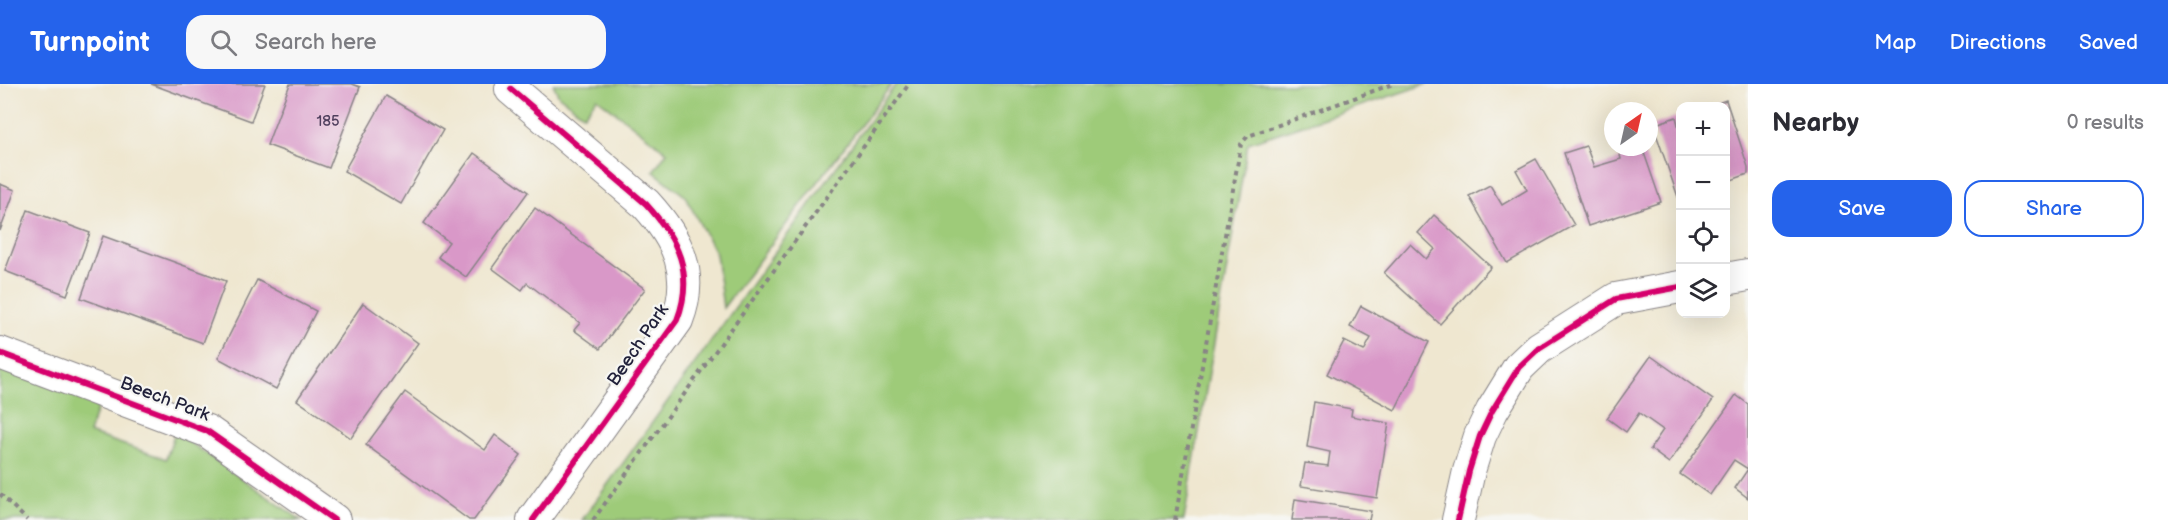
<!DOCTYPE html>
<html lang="en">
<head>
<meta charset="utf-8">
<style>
  body { margin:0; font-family:"Balsamiq Sans",sans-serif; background:#f7f7f7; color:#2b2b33 }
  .controls { position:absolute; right:18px; top:18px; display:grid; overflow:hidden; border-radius:12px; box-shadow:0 6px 24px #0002 }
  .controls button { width:54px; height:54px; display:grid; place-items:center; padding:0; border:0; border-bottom:2px solid #e1e1e2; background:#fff; color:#2b2b33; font:30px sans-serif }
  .compass { position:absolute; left:1604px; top:18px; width:54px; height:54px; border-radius:50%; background:#fff; box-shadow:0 6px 24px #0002; rotate:34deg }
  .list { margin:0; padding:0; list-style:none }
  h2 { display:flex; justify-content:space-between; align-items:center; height:78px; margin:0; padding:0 24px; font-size:26px }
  h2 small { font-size:20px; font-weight:400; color:#7c7c81 }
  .actions { display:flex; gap:12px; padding:18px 24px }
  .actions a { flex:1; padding:14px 0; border:2px solid #2563eb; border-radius:18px; text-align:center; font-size:21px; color:#2563eb }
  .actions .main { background:#2563eb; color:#fff }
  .icon { flex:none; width:33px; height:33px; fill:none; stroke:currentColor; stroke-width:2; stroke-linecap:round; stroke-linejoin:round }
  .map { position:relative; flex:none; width:1748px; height:436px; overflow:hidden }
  header { display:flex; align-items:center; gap:36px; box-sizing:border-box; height:84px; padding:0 30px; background:#2563eb; color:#fff }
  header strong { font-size:28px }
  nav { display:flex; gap:33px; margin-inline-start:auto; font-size:21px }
  .search { width:420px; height:54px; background:#f7f7f7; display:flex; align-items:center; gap:15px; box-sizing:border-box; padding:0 21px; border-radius:18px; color:#7c7c81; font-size:22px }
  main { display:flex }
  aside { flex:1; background:#fff }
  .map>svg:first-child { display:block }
  .green { fill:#9ecb79; stroke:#60765a; stroke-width:1.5 }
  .building { fill:#d998c8 }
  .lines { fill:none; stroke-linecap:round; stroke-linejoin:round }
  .minor-casing { stroke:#888486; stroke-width:34 }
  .path { stroke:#888486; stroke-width:4; stroke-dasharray:4.5 4.5; stroke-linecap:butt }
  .minor { stroke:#fff; stroke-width:32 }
  .cycleway-casing { stroke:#f6f6f2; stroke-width:10 }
  .cycleway { stroke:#d6006c; stroke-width:6 }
  .labels { text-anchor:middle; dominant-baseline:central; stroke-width:4.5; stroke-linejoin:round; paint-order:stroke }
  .number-label { font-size:15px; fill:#50405e }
  .street-label { font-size:18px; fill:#22223b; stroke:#f6f6f2 }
</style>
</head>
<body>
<header>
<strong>Turnpoint</strong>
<div class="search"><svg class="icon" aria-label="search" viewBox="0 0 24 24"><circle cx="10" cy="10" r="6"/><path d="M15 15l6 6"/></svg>Search here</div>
<nav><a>Map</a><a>Directions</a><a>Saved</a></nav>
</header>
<main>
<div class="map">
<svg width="1748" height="436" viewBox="0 0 1748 436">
  <rect width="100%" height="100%" fill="#f6f6f2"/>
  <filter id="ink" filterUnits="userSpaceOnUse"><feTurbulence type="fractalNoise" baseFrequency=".0167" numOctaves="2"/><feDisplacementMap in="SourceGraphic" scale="12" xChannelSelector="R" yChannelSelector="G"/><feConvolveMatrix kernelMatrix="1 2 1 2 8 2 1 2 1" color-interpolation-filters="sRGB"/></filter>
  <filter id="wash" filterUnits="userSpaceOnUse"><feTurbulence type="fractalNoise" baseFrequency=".008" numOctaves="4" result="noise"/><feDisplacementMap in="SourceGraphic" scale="24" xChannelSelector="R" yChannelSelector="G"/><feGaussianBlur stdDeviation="1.35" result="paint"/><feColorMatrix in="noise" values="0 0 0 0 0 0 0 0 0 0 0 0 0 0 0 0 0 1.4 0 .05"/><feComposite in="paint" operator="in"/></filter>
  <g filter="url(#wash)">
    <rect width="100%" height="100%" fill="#efe7d0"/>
    <!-- green -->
    <g class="green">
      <path d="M 553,0 L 892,0 L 723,224 L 716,170 L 685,112 L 653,87 L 667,68 L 597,14 L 584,31 L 559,12 Z"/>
      <path d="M 896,0 L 1427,0 L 1248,59 L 1184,436 L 582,436 Z"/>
      <path d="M 0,284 L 99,319 L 89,349 L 166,375 L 175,348 L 301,436 L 0,436 Z"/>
    </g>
    <g id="blocks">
      <!-- building -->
      <g class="building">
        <path d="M 151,0 L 265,0 L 251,37 Z"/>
        <path d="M 290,0 L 352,0 L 360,3 L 329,84 L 267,61 Z"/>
        <path d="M 386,12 L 443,46 L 401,120 L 344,87 Z"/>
        <path d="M 1726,16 L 1748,83 L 1748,90 L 1726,98 L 1726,22 L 1710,22 Z"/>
        <path d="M 1676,33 L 1680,48 L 1680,112 L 1678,113 L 1653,41 Z"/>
        <path d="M 1586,62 L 1594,83 L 1621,75 L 1618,63 L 1642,63 L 1661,118 L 1588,142 L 1564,69 Z"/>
        <path d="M 474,69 L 528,108 L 466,193 L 438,173 L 449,158 L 424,139 Z"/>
        <path d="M 1536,75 L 1574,141 L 1507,179 L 1469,112 L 1490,101 L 1502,121 L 1527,106 L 1516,86 Z"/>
        <path d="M 0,100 L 15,106 L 0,147 Z"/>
        <path d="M 535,124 L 645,205 L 600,265 L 574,246 L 580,239 L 527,199 L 522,206 L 492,184 Z"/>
        <path d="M 28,126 L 90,149 L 67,211 L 5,187 Z"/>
        <path d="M 1434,131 L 1491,183 L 1440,240 L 1384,189 L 1410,160 L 1426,175 L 1435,165 L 1418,149 Z"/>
        <path d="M 103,152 L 226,197 L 203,259 L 81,214 Z"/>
        <path d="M 257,196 L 316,227 L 276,305 L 218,274 Z"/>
        <path d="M 363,219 L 418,259 L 351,354 L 297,316 Z"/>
        <path d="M 1361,222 L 1429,258 L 1395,326 L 1327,290 L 1344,257 L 1364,267 L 1371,254 L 1350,243 Z"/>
        <path d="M 1651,272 L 1713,316 L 1669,379 L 1650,365 L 1663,346 L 1639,329 L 1626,348 L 1607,334 Z"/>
        <path d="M 405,308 L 485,366 L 495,351 L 521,371 L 474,436 L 469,436 L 366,361 Z"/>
        <path d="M 1736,311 L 1748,320 L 1748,414 L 1735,404 L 1748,385 L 1734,376 L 1710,411 L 1680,390 Z"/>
        <path d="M 1314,318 L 1352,325 L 1351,332 L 1389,339 L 1377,414 L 1301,402 L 1305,379 L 1328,382 L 1330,368 L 1307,363 Z"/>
        <path d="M 1295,415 L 1371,427 L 1369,436 L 1292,436 Z"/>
      </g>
    </g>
  </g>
  <g filter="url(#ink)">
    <use href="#blocks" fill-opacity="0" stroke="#888486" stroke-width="1.5"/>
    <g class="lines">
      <!-- minor casing -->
      <g class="minor-casing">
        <g id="minor">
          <path d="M 511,5 L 646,120 C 678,155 695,190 677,236 L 533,436"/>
          <path d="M 1726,195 L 1748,191"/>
          <path d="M 0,269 L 207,347 L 334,436"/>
          <path d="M 1458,436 L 1469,387 L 1480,352 L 1492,327 L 1519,283 L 1539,264 L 1616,215 L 1680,203"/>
        </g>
      </g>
      <!-- path -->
      <g class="path">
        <path d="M 0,410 L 27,436"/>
        <path d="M 593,436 L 909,0"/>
        <path d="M 1175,436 L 1241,60 L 1248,52 L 1393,0"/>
      </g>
      <!-- minor -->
      <use href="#minor" class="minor"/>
      <!-- cycleway casing -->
      <g class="cycleway-casing">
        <g id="cycleway">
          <path d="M 511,5 L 646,120 C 678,155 695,190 677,236 L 533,436"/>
          <path d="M 0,269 L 207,347 L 334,436"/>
          <path d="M 1458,436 L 1469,387 L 1480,352 L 1492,327 L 1519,283 L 1539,264 L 1616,215 L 1680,203"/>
        </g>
      </g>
      <!-- cycleway -->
      <use href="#cycleway" class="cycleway"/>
    </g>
  </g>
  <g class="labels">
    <!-- number labels -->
    <g class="number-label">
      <text x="328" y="37">185</text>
    </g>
    <!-- street labels -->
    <g class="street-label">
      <text transform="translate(638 261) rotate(-56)">Beech Park</text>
      <text transform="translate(165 315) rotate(21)">Beech Park</text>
    </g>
  </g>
</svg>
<div class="controls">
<button>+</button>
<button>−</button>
<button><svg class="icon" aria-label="locate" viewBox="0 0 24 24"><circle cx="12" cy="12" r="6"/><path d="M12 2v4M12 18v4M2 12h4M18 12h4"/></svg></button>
<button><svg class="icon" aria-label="layers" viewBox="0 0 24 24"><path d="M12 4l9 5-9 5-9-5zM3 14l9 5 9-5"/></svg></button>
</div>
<svg class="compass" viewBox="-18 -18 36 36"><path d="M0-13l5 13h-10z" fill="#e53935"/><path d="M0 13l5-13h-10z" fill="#7c7c81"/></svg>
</div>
<aside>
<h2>Nearby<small>0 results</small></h2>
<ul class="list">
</ul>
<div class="actions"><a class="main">Save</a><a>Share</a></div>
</aside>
</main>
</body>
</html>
